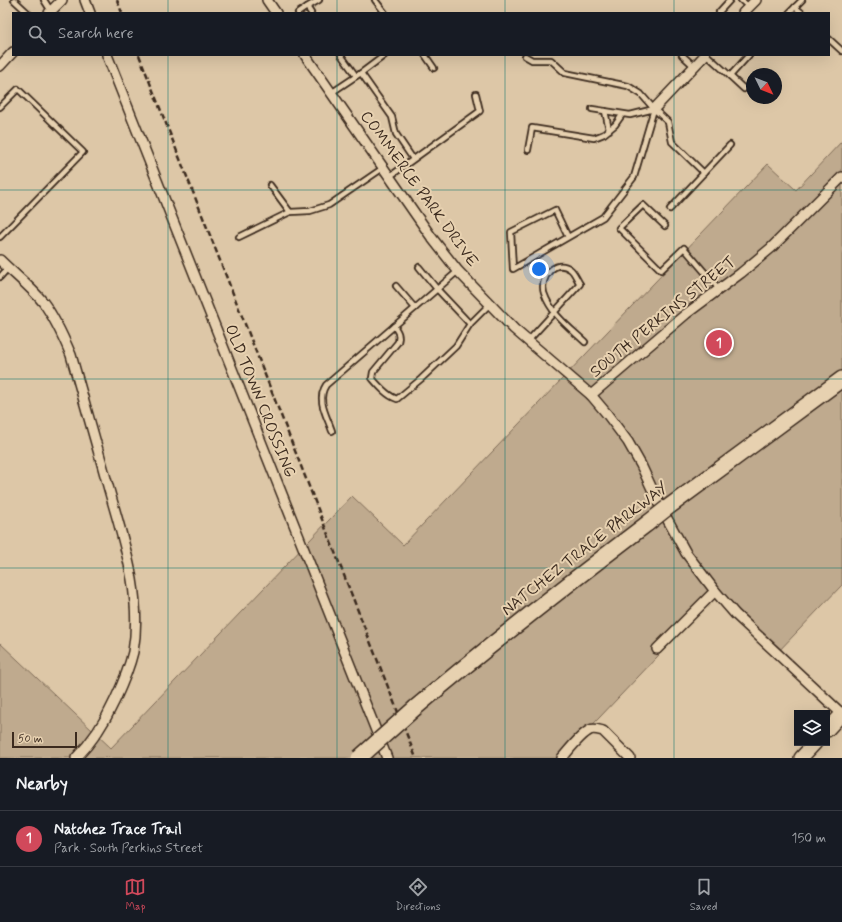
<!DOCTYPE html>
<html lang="en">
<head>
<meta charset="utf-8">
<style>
  body { margin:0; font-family:Mynerve,sans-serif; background:#20242c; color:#f1f3f6 }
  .controls { position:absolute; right:12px; bottom:12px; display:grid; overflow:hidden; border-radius:0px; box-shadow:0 4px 16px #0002 }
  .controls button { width:36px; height:36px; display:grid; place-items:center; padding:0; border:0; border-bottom:1px solid #363941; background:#171b24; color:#f1f3f6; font:20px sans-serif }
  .compass { position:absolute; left:746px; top:68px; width:36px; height:36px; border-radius:50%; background:#171b24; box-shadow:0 4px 16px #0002; rotate:133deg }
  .scale { position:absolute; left:12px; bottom:10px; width:65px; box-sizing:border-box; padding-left:4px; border:2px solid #3b2a1e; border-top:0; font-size:11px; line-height:14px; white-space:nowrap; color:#3b2a1e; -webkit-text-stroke:3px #e7d1b0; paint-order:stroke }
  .you { position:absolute; left:539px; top:269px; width:14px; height:14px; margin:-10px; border:3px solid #fff; border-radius:50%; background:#1a73e8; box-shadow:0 0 0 6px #1a73e833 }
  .badge { display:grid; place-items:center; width:26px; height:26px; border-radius:50%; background:#d1495b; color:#fff; font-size:13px; font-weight:700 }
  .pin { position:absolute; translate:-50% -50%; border:2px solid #fff; box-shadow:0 1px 4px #0006 }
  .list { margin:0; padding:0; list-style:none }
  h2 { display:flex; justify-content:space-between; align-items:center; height:52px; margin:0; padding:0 16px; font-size:17px }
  h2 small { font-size:13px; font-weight:400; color:#9ea1a6 }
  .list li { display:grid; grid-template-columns:26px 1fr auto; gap:12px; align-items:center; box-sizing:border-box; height:56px; padding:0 16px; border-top:1px solid #363941 }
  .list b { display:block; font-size:15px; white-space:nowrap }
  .list p { margin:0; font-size:13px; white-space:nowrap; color:#9ea1a6 }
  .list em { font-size:13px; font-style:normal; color:#9ea1a6 }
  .icon { flex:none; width:22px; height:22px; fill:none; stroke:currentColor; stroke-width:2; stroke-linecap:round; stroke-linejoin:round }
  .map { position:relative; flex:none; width:842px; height:758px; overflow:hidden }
  .search { position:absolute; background:#171b24; box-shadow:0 4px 16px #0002; left:12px; right:12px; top:12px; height:44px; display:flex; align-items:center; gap:10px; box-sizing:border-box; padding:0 14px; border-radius:0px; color:#9ea1a6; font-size:15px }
  .sheet { height:108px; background:#171b24 }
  nav { display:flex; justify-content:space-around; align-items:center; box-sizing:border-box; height:56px; border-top:1px solid #363941; background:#171b24; font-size:11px; color:#9ea1a6 }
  nav a { display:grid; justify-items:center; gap:2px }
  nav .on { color:#d1495b }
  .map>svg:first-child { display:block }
  .green { fill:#bfaa8e; stroke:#7d6a56 }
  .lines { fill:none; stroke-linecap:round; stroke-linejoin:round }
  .lane-casing { stroke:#3b2a1e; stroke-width:8 }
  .street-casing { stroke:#3b2a1e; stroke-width:12 }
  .secondary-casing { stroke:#3b2a1e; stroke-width:16 }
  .primary-casing { stroke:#3b2a1e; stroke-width:18 }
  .lane { stroke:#e7d1b0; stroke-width:4.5 }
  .street { stroke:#e7d1b0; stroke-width:9 }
  .secondary { stroke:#e7d1b0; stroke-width:13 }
  .primary { stroke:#e7d1b0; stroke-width:15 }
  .rail { stroke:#3b2a1e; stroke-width:2.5; stroke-dasharray:6 3; stroke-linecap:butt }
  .primary-bridge-casing { stroke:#3b2a1e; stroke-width:18; stroke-linecap:butt }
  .primary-bridge { stroke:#e7d1b0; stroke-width:15 }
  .grid { fill:none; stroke:#0f766e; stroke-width:1; stroke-opacity:0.55 }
  .labels { text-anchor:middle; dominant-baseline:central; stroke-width:4; stroke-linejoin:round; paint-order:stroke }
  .street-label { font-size:16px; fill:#3b2a1e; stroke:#e7d1b0 }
</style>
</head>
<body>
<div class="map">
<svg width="842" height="758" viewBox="0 0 842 758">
  <rect width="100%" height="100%" fill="#ddc7a7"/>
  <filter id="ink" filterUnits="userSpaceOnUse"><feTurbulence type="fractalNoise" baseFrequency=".025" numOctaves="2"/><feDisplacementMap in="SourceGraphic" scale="8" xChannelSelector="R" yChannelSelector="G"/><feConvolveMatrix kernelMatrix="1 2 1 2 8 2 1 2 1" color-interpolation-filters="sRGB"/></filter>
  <g filter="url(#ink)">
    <!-- green -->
    <path class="green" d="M 842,141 L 842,585 L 775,655 L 714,597 L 561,758 L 0,758 L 0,643 L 111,748 L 352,496 L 403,545 L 768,164 L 796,190 Z"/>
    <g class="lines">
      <!-- lane casing -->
      <g class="lane-casing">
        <g id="lane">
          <path d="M 14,0 L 28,13"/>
          <path d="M 44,0 L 51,11"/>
          <path d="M 375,0 L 385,13"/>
          <path d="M 741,0 L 749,7"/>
          <path d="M 307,7 L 319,0"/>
          <path d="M 795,7 L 802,13"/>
          <path d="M 719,12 L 730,0"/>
          <path d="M 298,13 L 307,7 L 311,13"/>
          <path d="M 789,13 L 802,0"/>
          <path d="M 829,39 L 842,51"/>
          <path d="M 341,55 L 356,76"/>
          <path d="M 385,55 L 361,73 L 392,117 L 396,134 L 413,159"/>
          <path d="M 425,55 L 434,68"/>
          <path d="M 682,55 L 694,66"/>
          <path d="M 707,55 L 730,76 L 749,55"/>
          <path d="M 525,56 L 532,60 L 551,60 L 565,73 L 628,86 L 641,94 L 654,109 L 668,122 L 672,142 L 704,173"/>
          <path d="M 730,76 L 744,89"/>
          <path d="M 331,93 L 361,73"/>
          <path d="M 0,107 L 18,89 L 83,152 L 0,237"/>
          <path d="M 592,109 L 630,115 L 654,109"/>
          <path d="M 605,111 L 609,130"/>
          <path d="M 528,150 L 532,128 L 594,138 L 604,134 L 615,125 L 622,115"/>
          <path d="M 389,177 L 480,111 L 476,94"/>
          <path d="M 270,185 L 290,212"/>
          <path d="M 670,209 L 730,145"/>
          <path d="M 665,226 L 643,205 L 619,228 L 661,270 L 684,248 L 719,289"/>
          <path d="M 239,237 L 290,212 L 310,211 L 329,205 L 383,168"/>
          <path d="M 568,237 L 555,210 L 511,232 L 513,269 L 603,217 L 634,177 L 654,109"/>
          <path d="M 419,267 L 437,289 L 470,324"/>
          <path d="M 0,277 L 8,268"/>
          <path d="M 396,286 L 415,308"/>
          <path d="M 394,326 C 398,332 400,335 398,342 L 373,372 L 372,378 C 378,385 387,396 397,399 L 421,379 L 456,346 L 470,324 L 489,305"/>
          <path d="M 528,341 L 580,284 C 577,280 574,271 570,269 C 555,258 539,278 544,293 C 551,314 569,327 585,342"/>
          <path d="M 332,431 C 327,416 316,400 326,385 L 458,271"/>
        </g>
      </g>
      <!-- street casing -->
      <g class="street-casing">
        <g id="street">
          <path d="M 85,0 L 90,13"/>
          <path d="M 267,0 L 276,13"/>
          <path d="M 49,13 L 62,0"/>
          <path d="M 743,13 L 756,0"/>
          <path d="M 107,55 L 387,758"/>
          <path d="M 305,55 L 432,238 L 458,271 L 514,329 L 591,395 L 607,414 L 628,442 L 641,465 L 659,504 L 686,553 L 715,591 L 735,614 L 842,714"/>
          <path d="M 0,66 L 13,52"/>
          <path d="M 654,109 L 705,55"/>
          <path d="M 0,260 C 14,274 31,287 43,302 C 55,318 63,336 71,355 C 83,398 96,442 108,486 C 123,540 143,595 133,652 C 129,669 122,685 115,700 C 105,722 93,741 76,758"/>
          <path d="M 591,395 L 686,314 L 741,273 L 771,248 L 842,177"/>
          <path d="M 657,649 L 715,591"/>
          <path d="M 562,758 C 569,750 581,734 590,730 C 594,728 599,730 603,731 L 630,758"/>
        </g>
      </g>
      <!-- secondary casing -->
      <g class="secondary-casing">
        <g id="secondary">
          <path d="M 827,730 L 842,714"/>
          <path d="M 801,758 L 815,743"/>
        </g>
      </g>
      <!-- primary casing -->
      <g class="primary-casing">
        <g id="primary">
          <path d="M 667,508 L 842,379"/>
          <path d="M 415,708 C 491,644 569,583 648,523"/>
        </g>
      </g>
      <!-- lane -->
      <use href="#lane" class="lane"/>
      <!-- street -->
      <use href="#street" class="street"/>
      <!-- secondary -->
      <use href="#secondary" class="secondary"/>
      <!-- primary -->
      <use href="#primary" class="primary"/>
      <!-- rail -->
      <g class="rail">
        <path d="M 117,0 L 122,13"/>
        <path d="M 139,55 L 416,758"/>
      </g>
      <!-- primary-bridge casing -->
      <g class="primary-bridge-casing">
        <g id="primary-bridge">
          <path d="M 648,523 L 667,508"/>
          <path d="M 359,758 L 415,708"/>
        </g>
      </g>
      <!-- primary-bridge -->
      <use href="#primary-bridge" class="primary-bridge"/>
    </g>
  </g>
  <!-- grid -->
  <path class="grid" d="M 168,0 L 168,13M 337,0 L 337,13M 505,0 L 505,13M 674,0 L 674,13M 168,55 L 168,758M 337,55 L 337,758M 505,55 L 505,758M 674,55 L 674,758M 0,190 L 842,190M 0,379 L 842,379M 0,568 L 842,568"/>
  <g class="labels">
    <!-- street labels -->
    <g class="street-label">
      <text transform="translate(419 189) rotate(54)">COMMERCE PARK DRIVE</text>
      <text transform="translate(663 317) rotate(-39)">SOUTH PERKINS STREET</text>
      <text transform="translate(260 401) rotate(68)">OLD TOWN CROSSING</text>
      <text transform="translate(585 549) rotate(-38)">NATCHEZ TRACE PARKWAY</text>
    </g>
  </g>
</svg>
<div class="controls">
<button><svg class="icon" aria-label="layers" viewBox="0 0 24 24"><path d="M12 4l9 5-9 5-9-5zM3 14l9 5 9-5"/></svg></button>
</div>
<svg class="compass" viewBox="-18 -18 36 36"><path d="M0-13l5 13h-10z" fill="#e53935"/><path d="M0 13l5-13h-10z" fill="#9ea1a6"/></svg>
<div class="scale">50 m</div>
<div class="you"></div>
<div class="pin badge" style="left:719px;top:343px">1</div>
<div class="search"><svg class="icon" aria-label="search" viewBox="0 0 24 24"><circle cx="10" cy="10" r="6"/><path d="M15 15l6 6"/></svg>Search here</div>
</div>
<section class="sheet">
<h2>Nearby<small></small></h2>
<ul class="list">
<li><span class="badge">1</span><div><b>Natchez Trace Trail</b><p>Park · South Perkins Street</p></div><em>150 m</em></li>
</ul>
</section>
<nav>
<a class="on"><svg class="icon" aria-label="map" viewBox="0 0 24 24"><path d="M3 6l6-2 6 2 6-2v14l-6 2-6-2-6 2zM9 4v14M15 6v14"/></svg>Map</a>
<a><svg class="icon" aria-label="directions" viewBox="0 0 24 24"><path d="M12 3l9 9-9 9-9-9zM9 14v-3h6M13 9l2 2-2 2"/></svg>Directions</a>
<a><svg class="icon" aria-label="saved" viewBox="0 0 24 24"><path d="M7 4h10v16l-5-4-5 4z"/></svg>Saved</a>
</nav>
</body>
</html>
